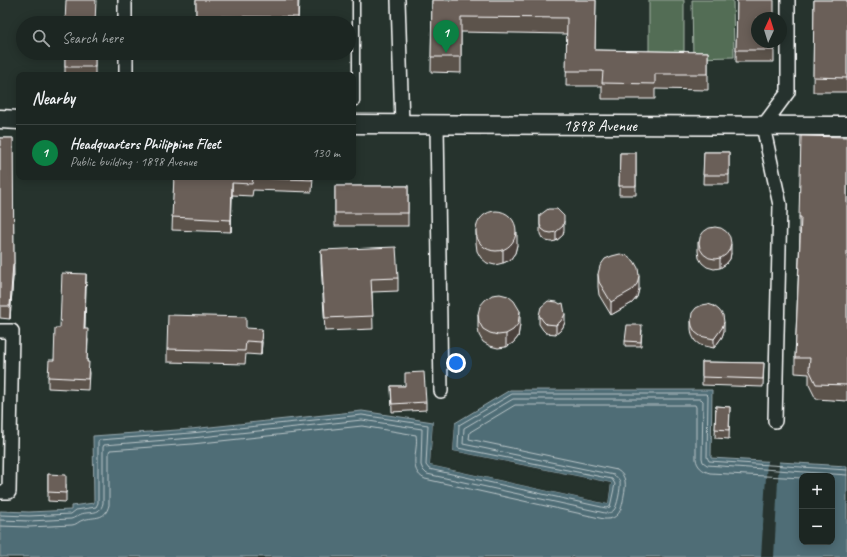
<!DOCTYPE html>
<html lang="en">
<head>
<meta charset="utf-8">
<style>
  body { margin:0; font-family:Caveat,sans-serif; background:#29322f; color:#f1f3f6 }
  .controls { position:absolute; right:12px; bottom:12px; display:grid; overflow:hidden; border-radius:8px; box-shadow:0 2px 10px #0003 }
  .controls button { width:36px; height:36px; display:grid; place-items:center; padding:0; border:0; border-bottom:1px solid #3a4340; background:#1c2622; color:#f1f3f6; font:20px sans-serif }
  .compass { position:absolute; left:751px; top:12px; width:36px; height:36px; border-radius:50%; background:#1c2622; box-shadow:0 2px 10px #0003; rotate:4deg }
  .you { position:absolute; left:456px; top:363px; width:14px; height:14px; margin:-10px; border:3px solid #fff; border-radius:50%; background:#1a73e8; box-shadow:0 0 0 6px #1a73e833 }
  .badge { display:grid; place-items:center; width:26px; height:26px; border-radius:50%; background:#0b8043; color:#fff; font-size:13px; font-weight:700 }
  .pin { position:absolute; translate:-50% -33px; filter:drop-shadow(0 1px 2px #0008) }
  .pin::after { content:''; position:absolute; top:21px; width:14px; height:12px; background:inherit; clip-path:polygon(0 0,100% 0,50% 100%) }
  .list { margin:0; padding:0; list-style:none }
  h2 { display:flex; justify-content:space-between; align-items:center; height:52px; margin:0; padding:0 16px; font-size:17px }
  h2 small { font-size:13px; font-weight:400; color:#a0a5a5 }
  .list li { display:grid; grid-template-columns:26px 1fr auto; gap:12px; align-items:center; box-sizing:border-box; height:56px; padding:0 16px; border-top:1px solid #3a4340 }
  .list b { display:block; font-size:15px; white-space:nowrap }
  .list p { margin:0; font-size:13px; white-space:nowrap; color:#a0a5a5 }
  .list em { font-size:13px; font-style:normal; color:#a0a5a5 }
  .icon { flex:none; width:22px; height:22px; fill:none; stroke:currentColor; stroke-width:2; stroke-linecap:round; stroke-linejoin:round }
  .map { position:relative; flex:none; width:847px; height:557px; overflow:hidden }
  .search { position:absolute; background:#1c2622; box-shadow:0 2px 10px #0003; left:16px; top:16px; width:340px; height:44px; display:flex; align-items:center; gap:10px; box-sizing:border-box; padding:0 14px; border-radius:22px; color:#a0a5a5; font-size:15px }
  .panel { position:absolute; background:#1c2622; box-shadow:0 2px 10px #0003; left:16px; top:72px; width:340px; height:108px; border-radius:8px }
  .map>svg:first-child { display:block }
  .green { fill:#526d54; stroke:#a8b6aa }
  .water { fill:#506d76; stroke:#96a7ad; fill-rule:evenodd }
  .pier { fill:#26332d }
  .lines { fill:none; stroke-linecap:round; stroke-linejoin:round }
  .shore { stroke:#b9c5c8; stroke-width:1 }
  .lane-casing { stroke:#fff; stroke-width:9 }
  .street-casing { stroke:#fff; stroke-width:16 }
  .secondary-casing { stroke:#fff; stroke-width:21 }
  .lane { stroke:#26332d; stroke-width:6 }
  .street { stroke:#26332d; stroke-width:13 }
  .secondary { stroke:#26332d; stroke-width:18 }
  .wall { fill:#5c524c; stroke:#fff }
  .shaded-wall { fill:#4b423e; stroke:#fff }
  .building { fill:#6b5f58; stroke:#fff }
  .labels { text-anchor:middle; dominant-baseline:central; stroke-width:3.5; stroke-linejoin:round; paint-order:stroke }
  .street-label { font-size:17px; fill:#fff; stroke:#26332d }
</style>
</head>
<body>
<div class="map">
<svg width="847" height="557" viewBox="0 0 847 557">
  <rect width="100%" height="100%" fill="#26332d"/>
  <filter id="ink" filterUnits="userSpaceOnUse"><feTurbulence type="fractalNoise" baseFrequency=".025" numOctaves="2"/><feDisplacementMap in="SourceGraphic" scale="8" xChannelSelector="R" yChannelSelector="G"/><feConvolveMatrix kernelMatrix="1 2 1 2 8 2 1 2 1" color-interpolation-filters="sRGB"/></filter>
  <g filter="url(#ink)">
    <!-- green -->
    <g class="green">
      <path d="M 649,0 L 684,0 L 684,51 L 649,52 Z"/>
      <path d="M 692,0 L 733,0 L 734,57 L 693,58 Z"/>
    </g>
    <!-- water -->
    <path class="water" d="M 510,390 L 712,390 L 711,458 L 847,466 L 847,557 L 0,557 L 0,511 L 29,512 L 71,510 L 71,506 L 94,503 L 93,436 L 191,429 L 362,411 L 433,422 L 430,465 L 608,504 L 611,483 L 453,451 L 455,423 ZM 802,476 L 832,476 L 832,542 L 802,542 Z"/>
    <!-- pier -->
    <g class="pier">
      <path d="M 433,422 L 435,422 L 432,464 L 606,502 L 609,485 L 452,453 L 451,451 L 453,423 L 455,423 L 453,451 L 611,483 L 608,504 L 430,465 Z"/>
      <path d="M 767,461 L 779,461 L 774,557 L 761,557 Z"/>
    </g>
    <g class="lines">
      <!-- shore -->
      <g class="shore">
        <path d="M 0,515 L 29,516 L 71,514 L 76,510 L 96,507 L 98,503 L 98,442 L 99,440 L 191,433 L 362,415 L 428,425 L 426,465 L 429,469 L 606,508 L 610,507 L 615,484 L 612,479 L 458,448 L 459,425 L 512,394 L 706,394 L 708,396 L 707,457 L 709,461 L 847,470"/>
        <path d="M 0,520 L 29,521 L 71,519 C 75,518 76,516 79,515 C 88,510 100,517 103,503 L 103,447 L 104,445 L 192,438 L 362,420 L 422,429 L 421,465 L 423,470 L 427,474 L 605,513 C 608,513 611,513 614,510 C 617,507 621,488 620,482 C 619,479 617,477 614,475 L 463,444 L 464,428 L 513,399 L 701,399 L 703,401 L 702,458 L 703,462 L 707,465 L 847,475"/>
        <path d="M 0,526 L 29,527 L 72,525 C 76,525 79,521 83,520 C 95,516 105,521 109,505 L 109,452 L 110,450 L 192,444 L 362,426 L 416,435 C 419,450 407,470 425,479 L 604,519 C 620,520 622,508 624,495 C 626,485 627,476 617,470 L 469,439 L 470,432 L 515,405 L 695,405 L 696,407 L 696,459 C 697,466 702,471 710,473 L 802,478"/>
      </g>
      <!-- lane casing -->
      <g class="lane-casing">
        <path id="lane" d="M 356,102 L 356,0"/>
      </g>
      <!-- street casing -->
      <g class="street-casing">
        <g id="street">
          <path d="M 125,0 L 125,23"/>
          <path d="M 398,0 L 402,124"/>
          <path d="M 126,53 L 126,75"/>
          <path d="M 437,125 L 441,391"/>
          <path d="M 0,331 L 12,331 L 9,492 L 0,492"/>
          <path d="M 775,421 L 780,205 L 763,126 L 788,92 L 788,0"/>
        </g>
      </g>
      <!-- secondary casing -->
      <g class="secondary-casing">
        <g id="secondary">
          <path d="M 0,119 L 19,120"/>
          <path id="s1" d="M 353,124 L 847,126"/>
        </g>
      </g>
      <!-- lane -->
      <use href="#lane" class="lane"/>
      <!-- street -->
      <use href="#street" class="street"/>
      <!-- secondary -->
      <use href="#secondary" class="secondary"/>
    </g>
    <!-- wall -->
    <g class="wall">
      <path d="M 196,0 L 299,0 L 298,23 L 196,23 Z"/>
      <path d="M 432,0 L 596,0 L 595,50 L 708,52 L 708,90 L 655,89 L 655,99 L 602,99 L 602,86 L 566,86 L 567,34 L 461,32 L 461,73 L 431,72 Z"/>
      <path d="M 737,0 L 774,42 L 774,62 L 736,62 Z"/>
      <path d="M 814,0 L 847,0 L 847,92 L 813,92 Z"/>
      <rect x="65" y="53" width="30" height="22"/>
      <path d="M 847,137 L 847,401 L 816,399 L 809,385 L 809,374 L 795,373 L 795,358 L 800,233 L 799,233 L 799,217 Z"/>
      <path d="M 0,138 L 13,138 L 14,277 L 13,277 L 10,319 L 0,318 Z"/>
      <path d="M 704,152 L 729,152 L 729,184 L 703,184 Z"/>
      <path d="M 620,153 L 636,153 L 636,195 L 619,195 Z"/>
      <path d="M 174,177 L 313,177 L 312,192 L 253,190 L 252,196 L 232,195 L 231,232 L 172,230 Z"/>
      <rect x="335" y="186" width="73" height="40"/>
      <path d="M 540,215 L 564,230 L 563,235 L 556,241 L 551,242 L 546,241 L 542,238 L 540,234 Z"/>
      <path d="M 476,230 L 517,245 L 515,253 L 510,260 L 503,263 L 495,265 L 487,263 L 481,258 L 477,251 L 476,243 Z"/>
      <path d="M 698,242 L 731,253 L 730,259 L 726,264 L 720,268 L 714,269 L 707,267 L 702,263 L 699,258 L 698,251 Z"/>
      <path d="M 321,250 L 398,278 L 398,291 L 372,292 L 373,329 L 325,331 L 321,263 Z"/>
      <path d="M 598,274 L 639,289 L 637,297 L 632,303 L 611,315 L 599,295 L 598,287 Z"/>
      <path d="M 86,285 L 85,329 L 88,340 L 87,362 L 89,373 L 88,390 L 48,388 L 48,377 L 54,360 L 60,328 Z"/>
      <path d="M 478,314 L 520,324 L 518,337 L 513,343 L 506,347 L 498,348 L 490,346 L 483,342 L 479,335 L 478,327 Z"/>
      <path d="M 539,315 L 565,322 L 563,327 L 560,331 L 556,334 L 546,333 L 543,330 L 539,324 Z"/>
      <path d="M 691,320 L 724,331 L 722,337 L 714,348 L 700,345 L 695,341 L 692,335 L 691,329 Z"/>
      <path d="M 246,328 L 262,342 L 261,355 L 246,354 L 245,364 L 167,362 L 167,349 Z"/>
      <path d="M 642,330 L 641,346 L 625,346 L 625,341 Z"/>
      <path d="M 702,362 L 764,363 L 763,387 L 702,385 Z"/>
      <path d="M 391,386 L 405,386 L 426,402 L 426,410 L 392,412 Z"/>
      <path d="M 716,406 L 730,407 L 729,439 L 715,438 Z"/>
      <path d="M 48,474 L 66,484 L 66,502 L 48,501 Z"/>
    </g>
    <!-- shaded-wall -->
    <g class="shaded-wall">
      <path d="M 232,183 L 232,195 L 231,232 L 231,220 Z"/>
      <path d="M 564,221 L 564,230 L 563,235 L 556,241 L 556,232 Z"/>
      <path d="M 517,232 L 517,245 L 515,253 L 510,260 L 503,263 L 503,250 Z"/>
      <path d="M 731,244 L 731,253 L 730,259 L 726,264 L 720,268 L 720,259 Z"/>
      <path d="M 13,264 L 13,277 L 10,319 L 10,306 Z"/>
      <path d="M 86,274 L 86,285 L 84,340 L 84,329 Z"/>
      <path d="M 639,276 L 639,289 L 637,297 L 632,303 L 611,315 L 611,302 Z"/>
      <path d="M 520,311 L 520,324 L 518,337 L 513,343 L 506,347 L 506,334 Z"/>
      <path d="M 565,314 L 565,322 L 563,327 L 560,331 L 556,334 L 556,325 Z"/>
      <path d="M 724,322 L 724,331 L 722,337 L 714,348 L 714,339 Z"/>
      <path d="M 262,329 L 262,342 L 261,355 L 261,342 Z"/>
    </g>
    <!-- building -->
    <g class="building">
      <path d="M 66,0 L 96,0 L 95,23 L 65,23 Z"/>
      <path d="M 196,0 L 298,0 L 298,17 L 196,16 Z"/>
      <path d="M 432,0 L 596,0 L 595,50 L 708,52 L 708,74 L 655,74 L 655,84 L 602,83 L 603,71 L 566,71 L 567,18 L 461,17 L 461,57 L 431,57 Z"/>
      <path d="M 737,0 L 774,0 L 774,18 L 757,18 L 757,42 L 774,42 L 774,50 L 736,50 Z"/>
      <path d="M 814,0 L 847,0 L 847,78 L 813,77 Z"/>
      <rect x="65" y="53" width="30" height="14"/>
      <path d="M 801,136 L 847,137 L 847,385 L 816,384 L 809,369 L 810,358 L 795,358 L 801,217 L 799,217 Z"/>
      <path d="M 0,138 L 13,138 L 14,264 L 13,264 L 10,306 L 0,306 Z"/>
      <path d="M 704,152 L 729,152 L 729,175 L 703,175 Z"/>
      <path d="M 620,153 L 636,153 L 636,186 L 619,186 Z"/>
      <path d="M 174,177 L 312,177 L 312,180 L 253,178 L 252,184 L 232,183 L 231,220 L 172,217 Z"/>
      <rect x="335" y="186" width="73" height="27"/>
      <path d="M 548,209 L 557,209 L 564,216 L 564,221 L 563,226 L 556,232 L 551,233 L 546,232 L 542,229 L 540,225 L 540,215 Z"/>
      <circle cx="496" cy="231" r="20"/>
      <circle cx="715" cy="243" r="16"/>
      <path d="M 396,247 L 398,278 L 371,279 L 373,316 L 325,318 L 321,250 Z"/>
      <path d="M 620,254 L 628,256 L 634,261 L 638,268 L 639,276 L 637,284 L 632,290 L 611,302 L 599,282 L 598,274 L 600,266 L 605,259 L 612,256 Z"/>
      <path d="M 62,273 L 86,274 L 84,329 L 88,329 L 87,362 L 89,362 L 88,379 L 48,377 L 49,360 L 54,360 L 55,328 L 60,328 Z"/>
      <path d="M 500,294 L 508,296 L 514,301 L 520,311 L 518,324 L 513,330 L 506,334 L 498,335 L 490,333 L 483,329 L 479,322 L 478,314 L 480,306 L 485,300 L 492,295 Z"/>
      <path d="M 548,301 L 557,302 L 560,304 L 563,303 L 565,314 L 563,318 L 560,322 L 556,325 L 546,324 L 543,321 L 539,315 L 541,307 Z"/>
      <path d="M 708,304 L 714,306 L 719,310 L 723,315 L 724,322 L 722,328 L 714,339 L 700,336 L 695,332 L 692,326 L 691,320 L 692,313 L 696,308 L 702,305 Z"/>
      <path d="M 168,315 L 246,317 L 246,328 L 262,329 L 261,342 L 246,341 L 245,351 L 167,349 Z"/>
      <path d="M 627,325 L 642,325 L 641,342 L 625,341 Z"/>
      <path d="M 702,362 L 764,363 L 763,379 L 702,377 Z"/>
      <path d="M 424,372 L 426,402 L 392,404 L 391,386 L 405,386 L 405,373 Z"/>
      <path d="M 716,406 L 730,407 L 729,430 L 715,429 Z"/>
      <path d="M 48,474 L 66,475 L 66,493 L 48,492 Z"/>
    </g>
  </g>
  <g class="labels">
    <!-- street labels -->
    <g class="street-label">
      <text stroke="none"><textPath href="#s1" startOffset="247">1898 Avenue</textPath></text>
    </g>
  </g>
</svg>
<div class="controls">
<button>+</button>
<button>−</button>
</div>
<svg class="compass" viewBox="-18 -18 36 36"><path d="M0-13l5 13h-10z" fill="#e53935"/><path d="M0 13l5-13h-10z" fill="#a0a5a5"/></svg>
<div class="you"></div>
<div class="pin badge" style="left:446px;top:53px">1</div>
<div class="search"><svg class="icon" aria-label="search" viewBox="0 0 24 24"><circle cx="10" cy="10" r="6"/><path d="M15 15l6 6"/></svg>Search here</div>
<section class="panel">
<h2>Nearby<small></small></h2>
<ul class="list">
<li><span class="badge">1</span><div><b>Headquarters Philippine Fleet</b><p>Public building · 1898 Avenue</p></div><em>130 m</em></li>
</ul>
</section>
</div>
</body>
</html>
